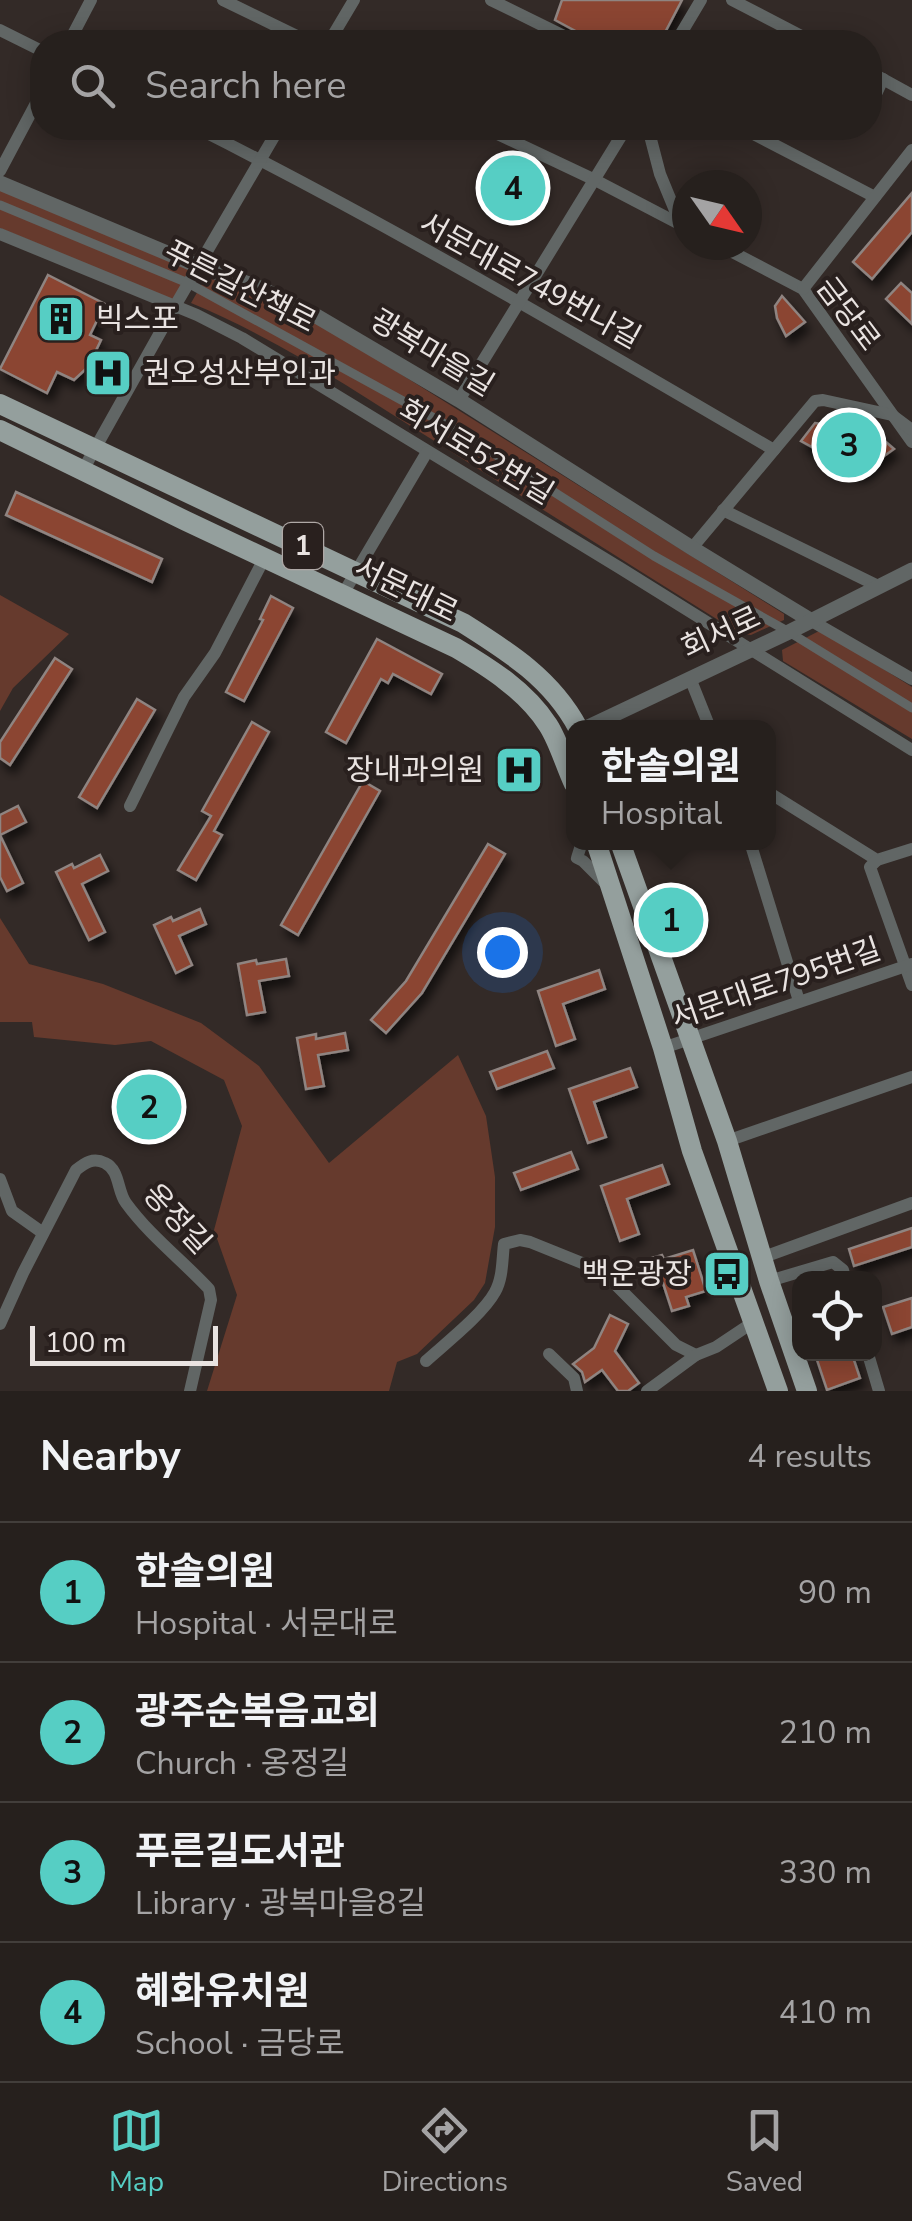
<!DOCTYPE html>
<html lang="en">
<head>
<meta charset="utf-8">
<style>
  body { margin:0; font-family:"Nunito Sans","Noto Sans KR",sans-serif; background:#2e2826; color:#f1f3f6 }
  .controls { position:absolute; right:30px; bottom:30px; display:grid; overflow:hidden; border-radius:20px; box-shadow:0 5px 25px #0003 }
  .controls button { width:90px; height:90px; display:grid; place-items:center; padding:0; border:0; border-bottom:2px solid #423e3b; background:#26201d; color:#f1f3f6; font:50px sans-serif }
  .compass { position:absolute; left:672px; top:170px; width:90px; height:90px; border-radius:50%; background:#26201d; box-shadow:0 5px 25px #0003; rotate:124deg }
  .scale { position:absolute; left:30px; bottom:25px; width:188px; box-sizing:border-box; padding-left:10px; border:5px solid #e9e3e1; border-top:0; font-size:28px; line-height:35px; white-space:nowrap; color:#e9e3e1; -webkit-text-stroke:8px #29201e; paint-order:stroke }
  .you { position:absolute; left:502px; top:952px; width:35px; height:35px; margin:-25px; border:8px solid #fff; border-radius:50%; background:#1a73e8; box-shadow:0 0 0 15px #1a73e833 }
  .badge { display:grid; place-items:center; width:65px; height:65px; border-radius:50%; background:#56cec4; color:#111; font-size:32px; font-weight:700 }
  .pin { position:absolute; translate:-50% -50%; border:5px solid #fff; box-shadow:0 2px 10px #0006 }
  .popup { position:absolute; left:566px; top:720px; width:210px; height:130px; box-sizing:border-box; display:grid; place-content:center; border-radius:20px; background:#26201d; filter:drop-shadow(0 2px 8px #0005); font-size:32px; white-space:nowrap; color:#a4a3a4 }
  .popup b { font-size:38px; color:#f1f3f6 }
  .popup::after { content:''; position:absolute; left:50%; top:100%; margin-left:-20px; border:20px solid transparent; border-top-color:#26201d }
  .list { margin:0; padding:0; list-style:none }
  h2 { display:flex; justify-content:space-between; align-items:center; height:130px; margin:0; padding:0 40px; font-size:42px }
  h2 small { font-size:32px; font-weight:400; color:#a4a3a4 }
  .list li { display:grid; grid-template-columns:65px 1fr auto; gap:30px; align-items:center; box-sizing:border-box; height:140px; padding:0 40px; border-top:2px solid #423e3b }
  .list b { display:block; font-size:38px; white-space:nowrap }
  .list p { margin:0; font-size:32px; white-space:nowrap; color:#a4a3a4 }
  .list em { font-size:32px; font-style:normal; color:#a4a3a4 }
  .icon { flex:none; width:55px; height:55px; fill:none; stroke:currentColor; stroke-width:2; stroke-linecap:round; stroke-linejoin:round }
  .map { position:relative; flex:none; width:912px; height:1391px; overflow:hidden }
  .search { position:absolute; background:#26201d; box-shadow:0 5px 25px #0003; left:30px; right:30px; top:30px; height:110px; display:flex; align-items:center; gap:25px; box-sizing:border-box; padding:0 35px; border-radius:40px; color:#a4a3a4; font-size:38px }
  .sheet { height:690px; background:#26201d }
  nav { display:flex; justify-content:space-around; align-items:center; box-sizing:border-box; height:140px; border-top:2px solid #423e3b; background:#26201d; font-size:28px; color:#a4a3a4 }
  nav a { display:grid; justify-items:center; gap:5px }
  nav .on { color:#56cec4 }
  .map>svg:first-child { display:block }
  .green { fill:#663a2d }
  .building { fill:#8b4530; stroke:#8f8481; stroke-width:2.5; filter:url(#shadow) }
  .lines { fill:none; stroke-linecap:round; stroke-linejoin:round }
  .pedestrian { stroke:#616665; stroke-width:9 }
  .minor { stroke:#616665; stroke-width:12 }
  .tertiary { stroke:#616665; stroke-width:15 }
  .primary { stroke:#949f9d; stroke-width:20 }
  .labels { text-anchor:middle; dominant-baseline:central; stroke-width:8; stroke-linejoin:round; paint-order:stroke }
  .shield { fill:#29201e; stroke:#afa8a6; stroke-width:2.5 }
  .shield-label { font-size:28px; font-weight:bold; fill:#e9e3e1 }
  .street-label { font-size:30px; fill:#e9e3e1; stroke:#29201e }
  .poi-label { font-size:30px; fill:#e9e3e1; stroke:#29201e; text-anchor:start }
</style>
</head>
<body>
<div class="map">
<svg width="912" height="1391" viewBox="0 0 912 1391">
  <defs>
    <filter id="shadow"><feDropShadow dx="4.5" dy="8" stdDeviation="5" flood-color="#0009"/></filter>
  </defs>
  <rect width="100%" height="100%" fill="#332a27"/>
  <!-- green -->
  <g class="green">
    <path d="M 0,189 L 190,268 L 173,300 L 0,228 Z"/>
    <path d="M 206,277 L 264,297 L 319,323 L 784,614 L 784,620 L 751,635 L 739,633 C 638,570 537,506 436,442 C 357,392 278,339 191,303 Z"/>
    <path d="M 0,595 L 69,634 L 13,688 L 0,711 Z"/>
    <path d="M 821,630 L 912,687 L 912,739 L 783,661 L 782,650 Z"/>
    <path d="M 0,918 L 29,964 L 103,984 L 201,1023 L 259,1066 L 329,1163 L 458,1055 L 486,1116 L 495,1177 L 495,1227 L 485,1283 L 474,1300 L 417,1354 L 397,1362 L 389,1391 L 207,1391 L 237,1295 L 214,1230 L 242,1126 L 224,1080 L 151,1041 L 115,1045 L 34,1037 L 32,1022 L 0,1022 Z"/>
  </g>
  <!-- building -->
  <g class="building">
    <path d="M 562,0 L 682,0 L 660,42 L 596,42 L 555,20 Z"/>
    <path d="M 912,193 L 912,232 L 872,279 L 853,262 Z"/>
    <path d="M 48,275 L 105,304 L 90,335 L 101,340 L 88,367 L 74,380 L 57,372 L 47,393 L 0,369 Z"/>
    <path d="M 901,283 L 912,293 L 912,324 L 886,299 Z"/>
    <path d="M 782,296 L 805,322 L 786,336 L 777,318 L 775,306 Z"/>
    <path d="M 815,423 L 848,428 L 867,440 L 879,436 L 894,449 L 860,473 L 801,441 Z"/>
    <path d="M 16,492 L 162,559 L 152,582 L 6,515 Z"/>
    <path d="M 271,596 L 293,608 L 244,701 L 226,692 L 263,620 L 260,619 Z"/>
    <path d="M 377,639 L 442,674 L 431,694 L 393,674 L 388,683 L 381,679 L 346,743 L 326,732 Z"/>
    <path d="M 55,658 L 72,669 L 10,765 L 0,758 L 0,742 Z"/>
    <path d="M 137,699 L 155,710 L 97,808 L 79,797 Z"/>
    <path d="M 252,722 L 269,732 L 214,831 L 222,835 L 196,880 L 178,870 L 211,816 L 202,811 Z"/>
    <path d="M 363,781 L 380,791 L 298,935 L 281,925 Z"/>
    <path d="M 18,806 L 26,822 L 0,835 L 0,815 Z"/>
    <path d="M 0,835 L 23,883 L 7,891 L 0,877 Z"/>
    <path d="M 488,844 L 505,854 L 422,993 L 386,1033 L 371,1020 L 406,981 Z"/>
    <path d="M 100,855 L 108,871 L 82,884 L 105,932 L 89,940 L 56,872 L 72,864 L 74,868 Z"/>
    <path d="M 200,909 L 206,924 L 179,936 L 192,965 L 176,973 L 154,925 L 171,917 L 173,921 Z"/>
    <path d="M 286,959 L 289,976 L 259,981 L 265,1012 L 247,1015 L 238,964 L 256,960 L 257,964 Z"/>
    <path d="M 599,970 L 605,989 L 563,1004 L 575,1039 L 556,1046 L 538,991 Z"/>
    <path d="M 345,1033 L 348,1050 L 318,1055 L 324,1086 L 306,1089 L 297,1038 L 316,1034 L 316,1039 Z"/>
    <path d="M 547,1051 L 554,1068 L 497,1089 L 490,1072 Z"/>
    <path d="M 630,1068 L 637,1087 L 594,1102 L 606,1137 L 588,1143 L 569,1089 Z"/>
    <path d="M 571,1152 L 578,1169 L 521,1190 L 514,1173 Z"/>
    <path d="M 662,1165 L 669,1184 L 627,1199 L 639,1234 L 620,1241 L 601,1186 Z"/>
    <path d="M 912,1228 L 912,1247 L 854,1266 L 849,1249 Z"/>
    <path d="M 693,1250 L 706,1291 L 686,1297 L 689,1306 L 672,1311 L 663,1283 L 653,1286 L 645,1260 L 662,1255 L 664,1259 Z"/>
    <path d="M 912,1298 L 912,1327 L 892,1334 L 883,1307 Z"/>
    <path d="M 610,1315 L 628,1324 L 615,1351 L 639,1383 L 628,1391 L 618,1391 L 602,1370 L 585,1382 L 582,1372 L 573,1364 L 594,1348 Z"/>
    <path d="M 815,1354 L 852,1354 L 860,1378 L 827,1390 Z"/>
  </g>
  <g class="lines">
    <!-- pedestrian -->
    <path class="pedestrian" d="M 0,205 L 188,283 L 465,435 L 654,556 L 789,632 L 912,708"/>
    <!-- minor -->
    <g class="minor">
      <path d="M 223,0 L 309,42"/>
      <path d="M 491,0 L 576,42"/>
      <path d="M 732,0 L 813,42"/>
      <path d="M 0,30 L 42,51"/>
      <path d="M 681,35 L 696,42"/>
      <path d="M 69,42 L 91,0"/>
      <path d="M 329,42 L 354,0"/>
      <path d="M 676,42 L 701,0"/>
      <path d="M 870,72 L 912,95"/>
      <path d="M 870,107 L 883,79"/>
      <path d="M 197,128 C 394,227 584,339 774,450"/>
      <path d="M 485,128 L 595,180 L 687,228"/>
      <path d="M 648,128 L 660,174 L 681,225"/>
      <path d="M 742,128 L 875,197"/>
      <path d="M 0,171 L 42,92"/>
      <path d="M 0,234 L 197,315 L 242,338 L 620,568 L 912,750"/>
      <path d="M 719,245 L 803,289 L 912,442"/>
      <path d="M 803,289 L 912,150"/>
      <path d="M 459,400 L 626,128"/>
      <path d="M 83,470 L 175,306 L 279,128"/>
      <path d="M 723,510 L 878,586"/>
      <path d="M 692,548 L 815,401 L 823,400 L 892,415 L 912,430"/>
      <path d="M 343,594 L 427,452"/>
      <path d="M 810,620 L 912,679"/>
      <path d="M 690,678 L 710,728"/>
      <path d="M 768,792 L 877,860 L 912,849"/>
      <path d="M 130,806 L 184,697 L 215,653 L 265,557"/>
      <path d="M 582,842 L 577,858 L 583,861 L 607,885"/>
      <path d="M 750,842 L 799,1001"/>
      <path d="M 877,860 L 870,867 L 912,985"/>
      <path d="M 663,1048 L 912,964"/>
      <path d="M 727,1141 L 912,1077"/>
      <path d="M 0,1179 L 12,1211 L 43,1233"/>
      <path d="M 761,1258 L 912,1203"/>
      <path d="M 769,1281 L 833,1262 L 843,1270 L 845,1278"/>
      <path d="M 0,1324 L 23,1273 L 76,1170 C 85,1163 93,1157 105,1163 C 120,1170 117,1191 126,1203 C 150,1236 182,1260 209,1289 L 211,1300 L 190,1391"/>
      <path d="M 549,1354 L 574,1378 L 577,1391"/>
      <path d="M 868,1354 L 879,1391"/>
      <path d="M 426,1361 C 446,1343 483,1314 495,1292 C 503,1278 502,1260 504,1244 L 520,1240 L 530,1242 L 602,1271 L 676,1345 L 696,1355"/>
      <path d="M 647,1391 L 696,1355 L 716,1347 L 752,1323"/>
    </g>
    <!-- tertiary -->
    <g class="tertiary">
      <path d="M 0,183 L 198,266 L 260,288 L 318,317 L 459,400 L 692,548 L 810,620"/>
      <path d="M 586,728 L 789,632 L 912,570"/>
    </g>
    <!-- primary -->
    <g class="primary">
      <path d="M 0,404 L 463,623 C 509,652 552,679 578,728"/>
      <path d="M 0,430 L 186,521 L 456,648 C 490,668 526,691 548,725 C 559,742 565,765 574,784"/>
      <path d="M 596,842 L 663,1048 L 692,1151 L 778,1391"/>
      <path d="M 620,842 L 727,1141 L 769,1281 L 807,1391"/>
    </g>
  </g>
  <!-- icons -->
  <defs>
    <g id="building-square" transform="scale(2.5)"><rect x="-9" y="-9" width="18" height="18" rx="4" fill="#56cec4" stroke="#29201e"/><path d="M-4-6H4V6H1V3H-1V6H-4ZM-2.5-4.3h1.7v1.8h-1.7ZM.8-4.3h1.7v1.8H.8ZM-2.5-1h1.7V.8h-1.7ZM.8-1h1.7V.8H.8Z" fill="#111"/></g>
    <g id="hospital-square" transform="scale(2.5)"><rect x="-9" y="-9" width="18" height="18" rx="4" fill="#56cec4" stroke="#29201e"/><path d="M-5-5h3v3.5h4V-5h3V5h-3V1.5h-4V5h-3Z" fill="#111"/></g>
    <g id="bus-square" transform="scale(2.5)"><rect x="-9" y="-9" width="18" height="18" rx="4" fill="#56cec4" stroke="#29201e"/><path d="M-5-6H5V4H4V6H2V4H-2V6H-4V4H-5ZM-3.5-4V0h7V-4ZM-3.5 1.2v1.5H-2V1.2ZM2 1.2v1.5H3.5V1.2Z" fill="#111"/></g>
  </defs>
  <g fill-rule="evenodd">
    <use href="#building-square" x="61" y="319"/>
    <use href="#hospital-square" x="108" y="373"/>
    <use href="#hospital-square" x="519" y="770"/>
    <use href="#bus-square" x="727" y="1274"/>
  </g>
  <g class="labels">
    <!-- shield labels -->
    <rect class="shield" x="283" y="523" width="40" height="46" rx="8"/>
    <g class="shield-label">
      <text x="303" y="546">1</text>
    </g>
    <!-- street labels -->
    <g class="street-label">
      <text transform="translate(530 281) rotate(29)">서문대로749번나길</text>
      <text transform="translate(240 287) rotate(27)">푸른길산책로</text>
      <text transform="translate(848 314) rotate(53)">금당로</text>
      <text transform="translate(432 353) rotate(31)">광복마을길</text>
      <text transform="translate(476 452) rotate(31)">회서로52번길</text>
      <text transform="translate(406 590) rotate(26)">서문대로</text>
      <text transform="translate(721 633) rotate(-25)">회서로</text>
      <text transform="translate(776 984) rotate(-19)">서문대로795번길</text>
      <text transform="translate(177 1219) rotate(47)">옹정길</text>
    </g>
    <!-- poi labels -->
    <g class="poi-label">
      <text x="96" y="319">빅스포</text>
      <text x="143" y="373">권오성산부인과</text>
      <text x="484" y="770" text-anchor="end">장내과의원</text>
      <text x="692" y="1274" text-anchor="end">백운광장</text>
    </g>
  </g>
</svg>
<div class="controls">
<button><svg class="icon" aria-label="locate" viewBox="0 0 24 24"><circle cx="12" cy="12" r="6"/><path d="M12 2v4M12 18v4M2 12h4M18 12h4"/></svg></button>
</div>
<svg class="compass" viewBox="-18 -18 36 36"><path d="M0-13l5 13h-10z" fill="#e53935"/><path d="M0 13l5-13h-10z" fill="#a4a3a4"/></svg>
<div class="scale">100 m</div>
<div class="you"></div>
<div class="pin badge" style="left:671px;top:920px">1</div>
<div class="popup"><b>한솔의원</b>Hospital</div>
<div class="pin badge" style="left:149px;top:1107px">2</div>
<div class="pin badge" style="left:849px;top:445px">3</div>
<div class="pin badge" style="left:513px;top:188px">4</div>
<div class="search"><svg class="icon" aria-label="search" viewBox="0 0 24 24"><circle cx="10" cy="10" r="6"/><path d="M15 15l6 6"/></svg>Search here</div>
</div>
<section class="sheet">
<h2>Nearby<small>4 results</small></h2>
<ul class="list">
<li><span class="badge">1</span><div><b>한솔의원</b><p>Hospital · 서문대로</p></div><em>90 m</em></li>
<li><span class="badge">2</span><div><b>광주순복음교회</b><p>Church · 옹정길</p></div><em>210 m</em></li>
<li><span class="badge">3</span><div><b>푸른길도서관</b><p>Library · 광복마을8길</p></div><em>330 m</em></li>
<li><span class="badge">4</span><div><b>혜화유치원</b><p>School · 금당로</p></div><em>410 m</em></li>
</ul>
</section>
<nav>
<a class="on"><svg class="icon" aria-label="map" viewBox="0 0 24 24"><path d="M3 6l6-2 6 2 6-2v14l-6 2-6-2-6 2zM9 4v14M15 6v14"/></svg>Map</a>
<a><svg class="icon" aria-label="directions" viewBox="0 0 24 24"><path d="M12 3l9 9-9 9-9-9zM9 14v-3h6M13 9l2 2-2 2"/></svg>Directions</a>
<a><svg class="icon" aria-label="saved" viewBox="0 0 24 24"><path d="M7 4h10v16l-5-4-5 4z"/></svg>Saved</a>
</nav>
</body>
</html>
